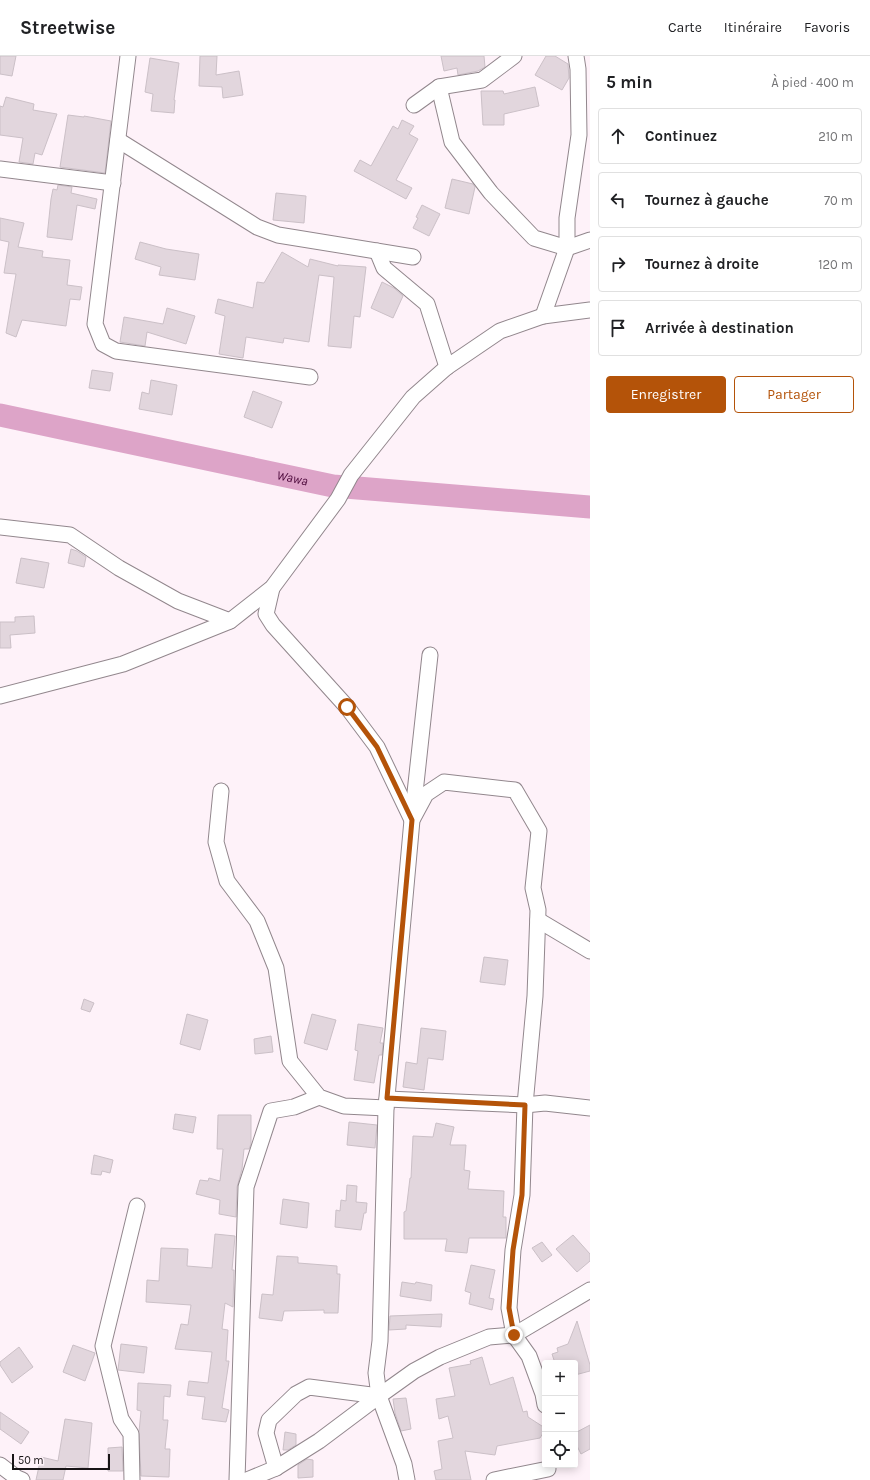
<!DOCTYPE html>
<html lang="fr">
<head>
<meta charset="utf-8">
<style>
  body { margin:0; font-family:Karla,sans-serif; background:#f6f6f6; color:#202124 }
  .controls { position:absolute; right:12px; bottom:12px; display:grid; overflow:hidden; border-radius:4px; box-shadow:0 2px 10px #0003 }
  .controls button { width:36px; height:36px; display:grid; place-items:center; padding:0; border:0; border-bottom:1px solid #e0e0e0; background:#fff; color:#202124; font:20px sans-serif }
  .scale { position:absolute; left:12px; bottom:10px; width:98px; box-sizing:border-box; padding-left:4px; border:2px solid #181416; border-top:0; font-size:11px; line-height:14px; white-space:nowrap; color:#181416; -webkit-text-stroke:3px #fef2f9; paint-order:stroke }
  .stop { position:absolute; width:12px; height:12px; margin:-9px; border:3px solid #b45309; border-radius:50%; background:#fff }
  .stop.end { background:#b45309; border-color:#fff; box-shadow:0 1px 4px #0008 }
  .list { margin:0; padding:0; list-style:none }
  h2 { display:flex; justify-content:space-between; align-items:center; height:52px; margin:0; padding:0 16px; font-size:17px }
  h2 small { font-size:13px; font-weight:400; color:#757577 }
  .list li { display:grid; grid-template-columns:26px 1fr auto; gap:12px; align-items:center; box-sizing:border-box; height:56px; margin:0 8px 8px; padding:0 8px; border:1px solid #e0e0e0; border-radius:4px }
  .list b { display:block; font-size:15px; white-space:nowrap }
  .list em { font-size:13px; font-style:normal; color:#757577 }
  .actions { display:flex; gap:8px; padding:12px 16px }
  .actions a { flex:1; padding:9px 0; border:1px solid #b45309; border-radius:4px; text-align:center; font-size:14px; color:#b45309 }
  .actions .main { background:#b45309; color:#fff }
  .icon { flex:none; width:22px; height:22px; fill:none; stroke:currentColor; stroke-width:2; stroke-linecap:round; stroke-linejoin:round }
  .map { position:relative; flex:none; width:590px; height:1424px; overflow:hidden }
  header { display:flex; align-items:center; gap:24px; box-sizing:border-box; height:56px; padding:0 20px; background:#fff; border-bottom:1px solid #e0e0e0 }
  header strong { font-size:19px }
  nav { display:flex; gap:22px; margin-inline-start:auto; font-size:14px }
  main { display:flex }
  aside { flex:1; background:#fff }
  .map>svg:first-child { display:block }
  .lines { fill:none; stroke-linecap:round; stroke-linejoin:round }
  .river { stroke:#dda4c8; stroke-width:23 }
  .building { fill:#e2d6dd; stroke:#cbc0c7 }
  .minor-casing { stroke:#92878d; stroke-width:17 }
  .minor { stroke:#fff; stroke-width:15 }
  .route { stroke:#b45309; stroke-width:5 }
  .labels { text-anchor:middle; dominant-baseline:central; stroke-width:4; stroke-linejoin:round; paint-order:stroke }
  .water-label { font-size:13px; font-style:italic; fill:#4c093b; stroke:#fef2f9 }
</style>
</head>
<body>
<header>
<strong>Streetwise</strong>
<nav><a>Carte</a><a>Itinéraire</a><a>Favoris</a></nav>
</header>
<main>
<div class="map">
<svg width="590" height="1424" viewBox="0 0 590 1424">
  <rect width="100%" height="100%" fill="#fef2f9"/>
  <g class="lines">
    <!-- river -->
    <path class="river" id="s1" d="M 0,359 L 333,430 L 590,451"/>
  </g>
  <!-- building -->
  <g class="building">
    <path d="M 0,0 L 16,0 L 12,20 L 0,18 Z"/>
    <path d="M 200,0 L 217,0 L 216,19 L 239,15 L 243,39 L 223,42 L 222,31 L 199,30 Z"/>
    <path d="M 441,0 L 484,0 L 485,11 L 478,15 L 458,19 L 457,12 L 444,15 Z"/>
    <path d="M 546,0 L 555,0 L 568,8 L 569,22 L 562,34 L 535,19 Z"/>
    <path d="M 150,2 L 179,7 L 174,44 L 175,44 L 174,57 L 151,55 L 153,38 L 145,36 Z"/>
    <path d="M 535,31 L 539,50 L 504,58 L 504,69 L 483,69 L 481,35 L 503,35 L 504,38 Z"/>
    <path d="M 6,41 L 34,48 L 33,54 L 57,58 L 42,99 L 35,97 L 33,108 L 19,106 L 23,82 L 0,79 L 0,50 L 3,51 Z"/>
    <path d="M 68,59 L 84,61 L 84,60 L 111,65 L 105,117 L 60,111 Z"/>
    <path d="M 402,64 L 414,70 L 409,78 L 418,83 L 396,124 L 412,132 L 406,143 L 354,115 L 360,104 L 371,110 L 393,70 L 398,73 Z"/>
    <path d="M 452,123 L 473,128 L 475,131 L 469,158 L 445,152 Z"/>
    <path d="M 58,129 L 72,131 L 71,137 L 97,143 L 95,153 L 77,149 L 72,184 L 47,181 L 51,143 L 53,133 L 57,134 Z"/>
    <path d="M 276,137 L 306,140 L 304,167 L 273,164 Z"/>
    <path d="M 422,149 L 440,158 L 429,180 L 413,172 L 418,162 L 416,161 Z"/>
    <path d="M 0,162 L 24,167 L 18,191 L 43,195 L 42,201 L 70,204 L 67,229 L 82,231 L 80,244 L 70,243 L 66,270 L 22,264 L 16,281 L 6,277 L 16,218 L 4,217 L 9,186 L 0,184 Z"/>
    <path d="M 140,186 L 166,193 L 199,198 L 195,224 L 159,219 L 161,211 L 135,203 Z"/>
    <path d="M 282,196 L 308,211 L 310,203 L 338,210 L 338,209 L 366,211 L 360,261 L 354,260 L 351,292 L 328,290 L 334,221 L 319,219 L 309,286 L 284,282 L 283,287 L 246,281 L 243,302 L 219,298 L 225,260 L 215,257 L 218,243 L 253,252 L 257,226 L 264,227 Z"/>
    <path d="M 382,226 L 394,232 L 403,240 L 393,262 L 371,252 Z"/>
    <path d="M 167,252 L 195,260 L 186,288 L 147,276 L 145,290 L 120,286 L 124,261 L 163,268 Z"/>
    <path d="M 92,314 L 113,317 L 110,335 L 89,332 Z"/>
    <path d="M 151,324 L 177,329 L 172,359 L 139,353 L 142,336 L 149,338 Z"/>
    <path d="M 253,335 L 282,346 L 272,372 L 244,361 Z"/>
    <path d="M 71,493 L 77,495 L 86,501 L 84,511 L 68,507 Z"/>
    <path d="M 21,502 L 49,507 L 44,532 L 16,527 Z"/>
    <path d="M 34,560 L 35,577 L 10,579 L 11,592 L 0,592 L 0,566 L 15,566 L 15,561 Z"/>
    <path d="M 484,901 L 508,904 L 505,929 L 480,926 Z"/>
    <path d="M 84,943 L 94,947 L 90,956 L 81,953 Z"/>
    <path d="M 187,958 L 208,964 L 200,994 L 180,988 Z"/>
    <path d="M 312,958 L 336,964 L 327,994 L 304,987 Z"/>
    <path d="M 358,968 L 383,972 L 380,987 L 383,987 L 382,999 L 379,999 L 374,1027 L 354,1024 L 358,995 L 355,994 Z"/>
    <path d="M 421,972 L 446,975 L 443,1004 L 428,1002 L 424,1034 L 403,1031 L 406,1006 L 417,1008 Z"/>
    <path d="M 271,980 L 273,996 L 255,998 L 254,983 Z"/>
    <path d="M 175,1058 L 196,1061 L 193,1077 L 173,1073 Z"/>
    <path d="M 218,1059 L 251,1059 L 251,1088 L 249,1093 L 244,1093 L 242,1113 L 237,1131 L 236,1161 L 219,1158 L 220,1144 L 196,1138 L 200,1124 L 208,1125 L 209,1122 L 220,1125 L 223,1093 L 217,1093 Z"/>
    <path d="M 349,1066 L 377,1069 L 375,1092 L 347,1089 Z"/>
    <path d="M 436,1067 L 454,1071 L 450,1089 L 466,1089 L 464,1114 L 470,1115 L 468,1133 L 504,1135 L 503,1161 L 506,1161 L 506,1182 L 469,1182 L 467,1197 L 445,1195 L 447,1183 L 404,1183 L 404,1156 L 406,1155 L 410,1122 L 411,1122 L 413,1080 L 433,1081 Z"/>
    <path d="M 94,1099 L 113,1104 L 110,1117 L 102,1115 L 101,1119 L 91,1118 Z"/>
    <path d="M 347,1129 L 357,1130 L 356,1146 L 367,1147 L 366,1157 L 364,1157 L 361,1174 L 335,1171 L 336,1154 L 340,1155 L 341,1144 L 346,1145 Z"/>
    <path d="M 283,1143 L 309,1147 L 307,1172 L 280,1168 Z"/>
    <path d="M 215,1178 L 235,1180 L 232,1214 L 234,1214 L 233,1251 L 225,1247 L 222,1273 L 228,1274 L 226,1305 L 229,1305 L 222,1352 L 229,1354 L 226,1366 L 202,1363 L 205,1341 L 187,1339 L 189,1325 L 208,1327 L 212,1296 L 175,1293 L 181,1268 L 188,1269 L 191,1249 L 146,1246 L 147,1224 L 159,1225 L 161,1192 L 188,1193 L 187,1210 L 212,1212 Z"/>
    <path d="M 573,1179 L 590,1198 L 590,1205 L 577,1216 L 556,1193 Z"/>
    <path d="M 542,1186 L 552,1199 L 542,1206 L 532,1192 Z"/>
    <path d="M 277,1200 L 298,1201 L 298,1207 L 337,1210 L 337,1218 L 340,1218 L 338,1257 L 324,1257 L 324,1254 L 284,1255 L 282,1265 L 259,1262 L 262,1238 L 273,1239 Z"/>
    <path d="M 471,1209 L 495,1214 L 489,1242 L 494,1243 L 492,1254 L 469,1248 L 471,1237 L 465,1235 Z"/>
    <path d="M 402,1226 L 415,1228 L 416,1226 L 432,1229 L 431,1245 L 400,1240 Z"/>
    <path d="M 442,1258 L 441,1271 L 406,1269 L 406,1273 L 389,1274 L 390,1260 Z"/>
    <path d="M 577,1265 L 590,1309 L 590,1315 L 575,1319 L 575,1307 L 555,1307 L 552,1298 L 558,1296 L 557,1292 L 568,1288 Z"/>
    <path d="M 121,1288 L 147,1291 L 144,1317 L 118,1314 Z"/>
    <path d="M 73,1289 L 95,1297 L 85,1325 L 63,1316 Z"/>
    <path d="M 19,1291 L 33,1311 L 12,1327 L 0,1309 L 0,1306 Z"/>
    <path d="M 482,1301 L 490,1329 L 513,1321 L 523,1356 L 527,1355 L 528,1361 L 545,1372 L 545,1374 L 540,1382 L 497,1390 L 495,1399 L 465,1395 L 471,1424 L 436,1424 L 434,1415 L 442,1413 L 438,1385 L 453,1382 L 448,1360 L 439,1363 L 436,1343 L 455,1340 L 449,1312 L 471,1308 L 470,1305 Z"/>
    <path d="M 138,1327 L 171,1329 L 170,1341 L 164,1340 L 163,1364 L 168,1364 L 165,1393 L 170,1393 L 169,1421 L 141,1420 L 139,1376 L 141,1355 L 137,1354 Z"/>
    <path d="M 406,1342 L 411,1373 L 401,1375 L 395,1357 L 393,1343 Z"/>
    <path d="M 0,1356 L 29,1376 L 21,1388 L 0,1373 Z"/>
    <path d="M 65,1363 L 92,1367 L 88,1412 L 66,1410 L 63,1424 L 36,1424 L 41,1401 L 58,1405 Z"/>
    <path d="M 590,1369 L 590,1393 L 581,1398 L 575,1386 L 575,1377 Z"/>
    <path d="M 285,1376 L 296,1378 L 296,1389 L 288,1394 L 283,1394 Z"/>
    <path d="M 122,1391 L 123,1415 L 108,1415 L 108,1392 Z"/>
    <path d="M 307,1403 L 313,1404 L 313,1421 L 298,1422 L 298,1409 Z"/>
  </g>
  <g class="lines">
    <!-- minor casing -->
    <g class="minor-casing">
      <g id="minor">
        <path d="M 128,0 L 95,268 L 103,288 L 116,295 L 310,321"/>
        <path d="M 439,31 L 452,86 L 491,137 L 534,182 L 567,192 L 590,184"/>
        <path d="M 414,49 L 439,31 L 482,24 L 514,0"/>
        <path d="M 118,84 L 257,171 L 278,179 L 413,201"/>
        <path d="M 0,113 L 113,127"/>
        <path d="M 377,195 L 384,212 L 427,248 L 447,311"/>
        <path d="M 543,260 L 567,192 L 567,162 L 579,79 L 578,13 L 576,0"/>
        <path d="M 0,471 L 70,479 L 119,512 L 178,545 L 230,565"/>
        <path d="M 272,532 L 266,558 L 273,569 L 347,651 L 377,691 L 412,764"/>
        <path d="M 0,640 L 123,608 L 230,565 L 272,532 L 338,443 L 351,419 L 413,341 L 447,311 L 500,275 L 543,260 L 590,254"/>
        <path d="M 221,735 L 216,786 L 227,825 L 257,865 L 276,912 L 290,1005 L 319,1041 L 344,1050 L 386,1052"/>
        <path d="M 413,755 L 430,599"/>
        <path d="M 538,864 L 590,895"/>
        <path d="M 387,1043 L 525,1049 L 545,1047 L 590,1052"/>
        <path d="M 0,1409 L 17,1422 L 22,1424"/>
        <path d="M 276,1412 L 266,1377 L 269,1364 L 296,1338 L 309,1331 L 379,1340"/>
        <path d="M 132,1424 L 131,1378 L 121,1363 L 103,1290 L 137,1150"/>
        <path d="M 237,1424 L 246,1131 L 271,1055 L 294,1051 L 319,1041"/>
        <path d="M 247,1424 L 276,1412 L 319,1385 L 379,1340 L 414,1315 L 440,1301 L 489,1281 L 514,1279 L 590,1234"/>
        <path d="M 407,1424 L 404,1408 L 379,1340 L 376,1317 L 380,1285 L 386,1052 L 412,764 L 426,738 L 444,726 L 515,734 L 539,775 L 533,832 L 538,854 L 535,940 L 525,1049 L 522,1139 L 513,1194 L 509,1252 L 514,1279 L 529,1300 L 543,1338 L 545,1349"/>
        <path d="M 494,1424 L 548,1413"/>
      </g>
    </g>
    <!-- minor -->
    <use href="#minor" class="minor"/>
  </g>
  <g class="lines">
    <!-- route -->
    <path class="route" d="M 347,651 L 377,691 L 412,764 L 387,1042 L 525,1049 L 522,1139 L 513,1194 L 509,1252 L 514,1279"/>
  </g>
  <g class="labels">
    <!-- water labels -->
    <g class="water-label">
      <text stroke="none"><textPath href="#s1" startOffset="299">Wawa</textPath></text>
    </g>
  </g>
</svg>
<div class="controls">
<button>+</button>
<button>−</button>
<button><svg class="icon" aria-label="locate" viewBox="0 0 24 24"><circle cx="12" cy="12" r="6"/><path d="M12 2v4M12 18v4M2 12h4M18 12h4"/></svg></button>
</div>
<div class="scale">50 m</div>
<div class="stop" style="left:347px;top:651px"></div>
<div class="stop end" style="left:514px;top:1279px"></div>
</div>
<aside>
<h2>5 min<small>À pied · 400 m</small></h2>
<ul class="list">
<li><svg class="icon" aria-label="ahead" viewBox="0 0 24 24"><path d="M12 20V5M6 11l6-6 6 6"/></svg><div><b>Continuez</b></div><em>210 m</em></li>
<li><svg class="icon" aria-label="left" viewBox="0 0 24 24"><path d="M17 20v-9H6M10 6l-5 5 5 5"/></svg><div><b>Tournez à gauche</b></div><em>70 m</em></li>
<li><svg class="icon" aria-label="right" viewBox="0 0 24 24"><path d="M7 20v-9h11M14 6l5 5-5 5"/></svg><div><b>Tournez à droite</b></div><em>120 m</em></li>
<li><svg class="icon" aria-label="arrive" viewBox="0 0 24 24"><path d="M6 21V4h12l-3 4 3 4H6"/></svg><div><b>Arrivée à destination</b></div></li>
</ul>
<div class="actions"><a class="main">Enregistrer</a><a>Partager</a></div>
</aside>
</main>
</body>
</html>
